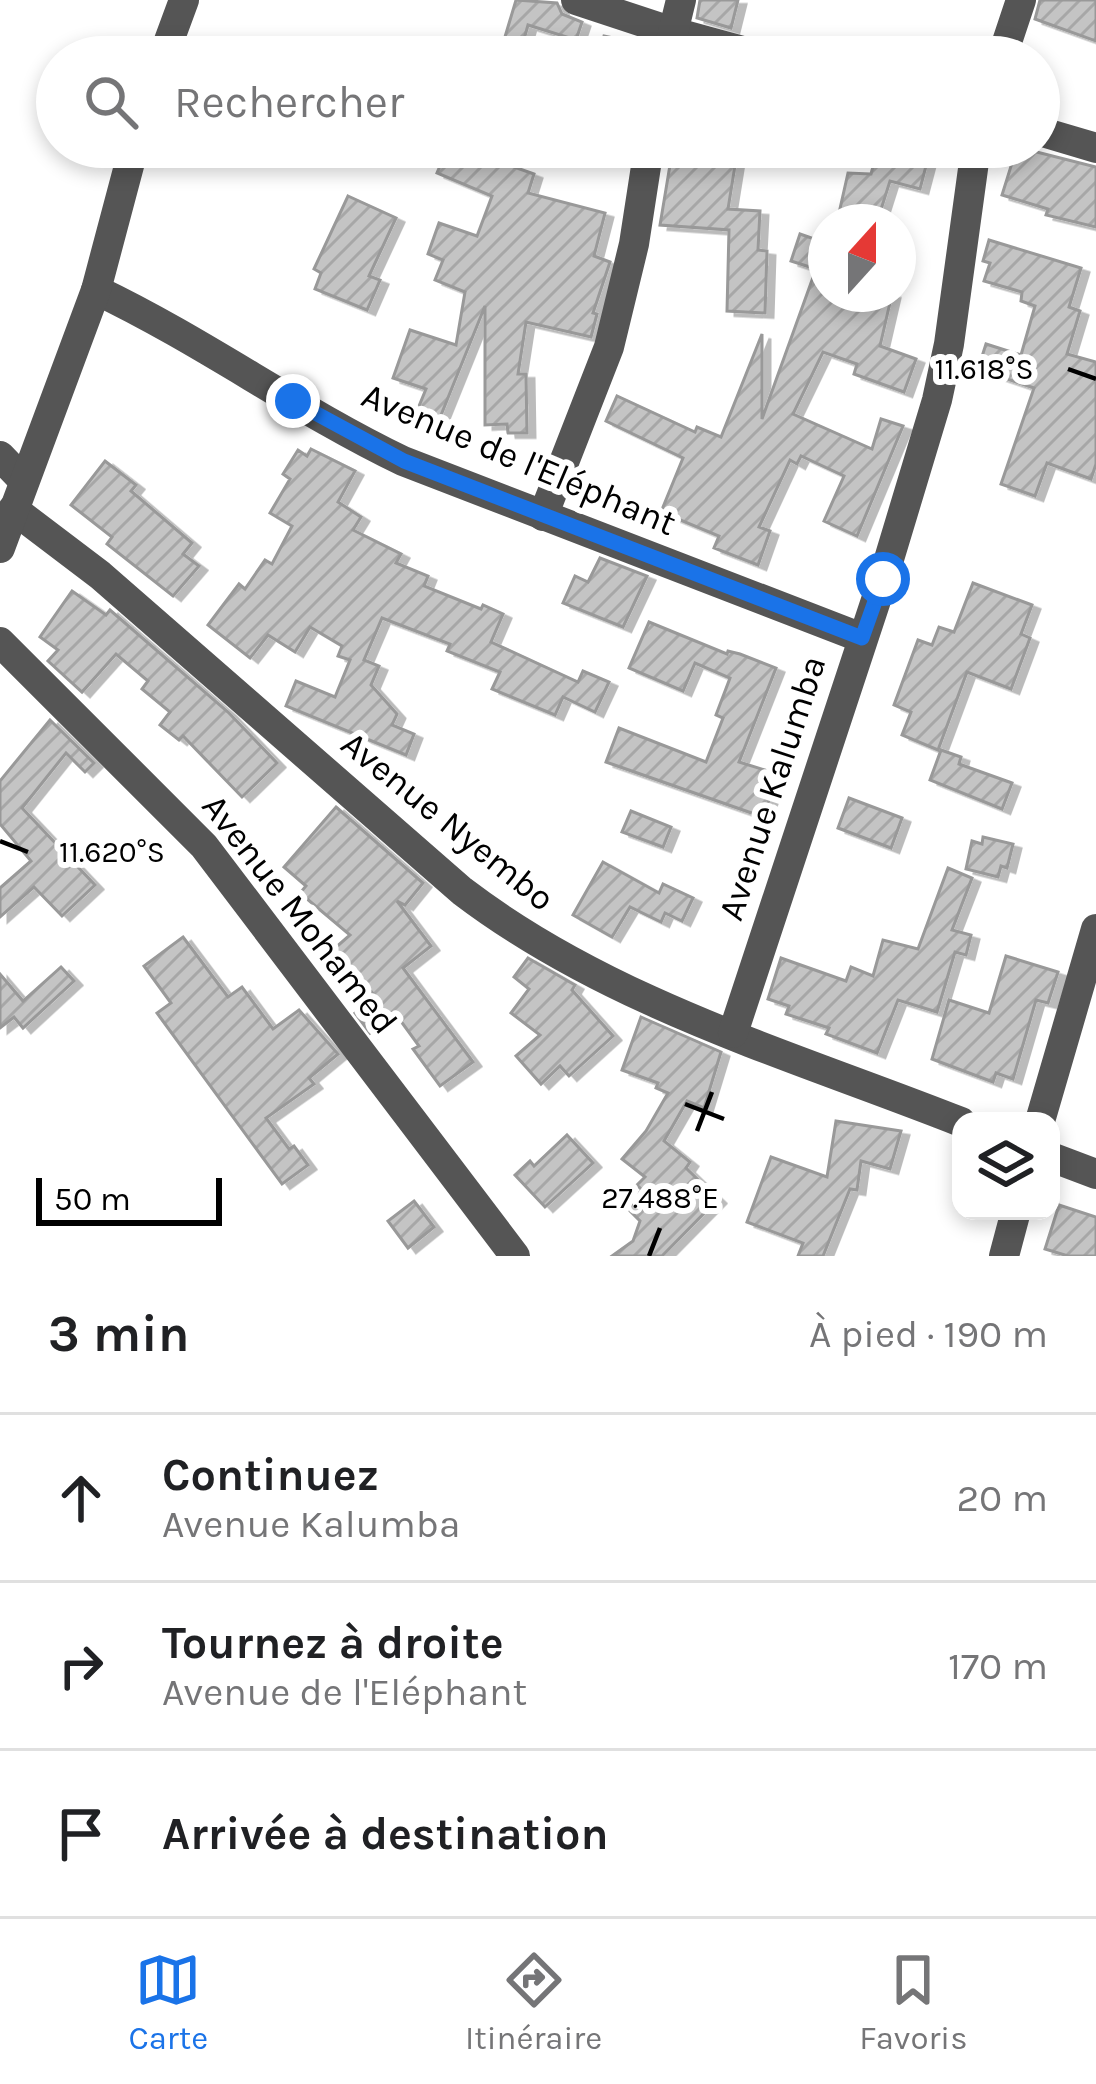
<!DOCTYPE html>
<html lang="fr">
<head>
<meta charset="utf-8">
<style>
  body { margin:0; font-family:Karla,sans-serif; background:#f2f2f2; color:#202124 }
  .controls { position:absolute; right:36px; bottom:36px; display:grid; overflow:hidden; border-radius:24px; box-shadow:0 6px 18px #0003 }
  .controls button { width:108px; height:108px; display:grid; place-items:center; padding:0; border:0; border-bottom:3px solid #e0e0e0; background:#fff; color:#202124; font:60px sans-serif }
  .compass { position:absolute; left:808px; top:204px; width:108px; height:108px; border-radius:50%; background:#fff; box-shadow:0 6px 18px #0003; rotate:21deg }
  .scale { position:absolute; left:36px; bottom:30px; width:186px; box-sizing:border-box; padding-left:12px; border:6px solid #000; border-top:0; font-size:33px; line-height:42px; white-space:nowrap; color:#000; -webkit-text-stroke:9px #fff; paint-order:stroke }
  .stop { position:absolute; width:36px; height:36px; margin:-27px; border:9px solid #1a73e8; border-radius:50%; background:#fff }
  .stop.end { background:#1a73e8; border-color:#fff; box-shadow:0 3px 12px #0008 }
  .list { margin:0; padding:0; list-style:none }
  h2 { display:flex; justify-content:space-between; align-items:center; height:156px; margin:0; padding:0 48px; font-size:51px }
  h2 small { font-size:39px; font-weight:400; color:#757577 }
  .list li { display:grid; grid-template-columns:78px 1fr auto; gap:36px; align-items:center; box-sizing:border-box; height:168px; padding:0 48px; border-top:3px solid #e0e0e0 }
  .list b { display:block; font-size:45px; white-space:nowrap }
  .list p { margin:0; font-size:39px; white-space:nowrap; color:#757577 }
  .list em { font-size:39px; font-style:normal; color:#757577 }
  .icon { flex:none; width:66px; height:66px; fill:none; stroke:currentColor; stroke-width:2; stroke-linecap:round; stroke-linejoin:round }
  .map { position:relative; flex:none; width:1096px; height:1256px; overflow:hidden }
  .search { position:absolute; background:#fff; box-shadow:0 6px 18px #0003; left:36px; right:36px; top:36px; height:132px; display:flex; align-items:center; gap:30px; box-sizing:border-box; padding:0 42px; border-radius:66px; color:#757577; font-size:45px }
  .sheet { height:660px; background:#fff }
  nav { display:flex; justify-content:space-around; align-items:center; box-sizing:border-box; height:168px; border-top:3px solid #e0e0e0; background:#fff; font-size:33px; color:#757577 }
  nav a { display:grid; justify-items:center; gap:6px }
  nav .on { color:#1a73e8 }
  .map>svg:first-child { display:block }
  .building { fill:url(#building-hatch); stroke:#999; stroke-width:3; filter:url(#shadow) }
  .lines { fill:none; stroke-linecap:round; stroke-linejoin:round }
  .minor { stroke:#555; stroke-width:30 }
  .route { stroke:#1a73e8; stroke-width:15 }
  .ticks { fill:none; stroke:#000; stroke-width:4.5 }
  .labels { text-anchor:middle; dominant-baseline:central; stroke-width:12; stroke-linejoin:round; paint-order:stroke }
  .street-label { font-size:36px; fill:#000; stroke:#fff }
  .ticks-label { font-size:30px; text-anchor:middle; fill:#000; stroke:#fff; stroke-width:12; stroke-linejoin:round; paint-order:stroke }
</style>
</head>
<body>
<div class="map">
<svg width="1096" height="1256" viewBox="0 0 1096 1256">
  <defs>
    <pattern id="building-hatch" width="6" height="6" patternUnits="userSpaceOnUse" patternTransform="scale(3)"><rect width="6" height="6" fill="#c4c4c4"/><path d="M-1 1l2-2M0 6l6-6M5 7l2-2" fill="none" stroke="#a7a7a7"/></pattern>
    <filter id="shadow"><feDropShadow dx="8" dy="4.5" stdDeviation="0" flood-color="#0004"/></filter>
  </defs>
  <rect width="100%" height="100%" fill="#fff"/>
  <!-- building -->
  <g class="building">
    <path d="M 516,0 L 557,3 L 562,14 L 582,22 L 576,40 L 528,25 L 519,57 L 499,57 Z"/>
    <path d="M 700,0 L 738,0 L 731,28 L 697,18 Z"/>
    <path d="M 1040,0 L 1096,0 L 1096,41 L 1035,19 Z"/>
    <path d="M 604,36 L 650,46 L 648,57 L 599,57 Z"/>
    <path d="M 448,147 L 490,147 L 486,157 L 534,174 L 528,193 L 605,213 L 594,256 L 610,262 L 593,313 L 597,314 L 591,337 L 526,322 L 518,374 L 526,374 L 527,433 L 508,433 L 507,424 L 485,425 L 485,306 L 439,420 L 417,411 L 426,389 L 393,378 L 410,330 L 456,345 L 465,292 L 435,280 L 443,260 L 428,254 L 439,223 L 477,236 L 492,196 L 437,173 Z"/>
    <path d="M 673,147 L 738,147 L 728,209 L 760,211 L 758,250 L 767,251 L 765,313 L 727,311 L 729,230 L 660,225 Z"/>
    <path d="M 892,147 L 931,147 L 920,189 L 890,181 L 877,222 L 837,222 L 848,173 L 871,174 L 878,148 L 890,152 Z"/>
    <path d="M 1017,147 L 1096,167 L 1096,227 L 1046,215 L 1048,209 L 1002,195 Z"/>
    <path d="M 348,196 L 396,218 L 369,276 L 380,280 L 367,310 L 315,289 L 321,273 L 314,269 Z"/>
    <path d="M 800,234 L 826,243 L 826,294 L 892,294 L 880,346 L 916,359 L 904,392 L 854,374 L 857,364 L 823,352 L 793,414 L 872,449 L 881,419 L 903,426 L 857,536 L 824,521 L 844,476 L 801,456 L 797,464 L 790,460 L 759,527 L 770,531 L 758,565 L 714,548 L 719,536 L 661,512 L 683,458 L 606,421 L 617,396 L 695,432 L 697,427 L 721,437 L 762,334 L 762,419 L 816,269 L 791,261 Z"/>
    <path d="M 989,240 L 1081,268 L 1069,307 L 1080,311 L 1067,354 L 1096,362 L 1096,464 L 1091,479 L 1047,463 L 1035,496 L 1001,484 L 1034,388 L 978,369 L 986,344 L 1021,355 L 1035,306 L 1021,301 L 1022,292 L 984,281 L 990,263 L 983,261 Z"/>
    <path d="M 311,449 L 355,471 L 338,502 L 361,517 L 353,530 L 401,554 L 396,563 L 428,576 L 424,586 L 481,609 L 483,605 L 503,614 L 491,642 L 578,682 L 583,671 L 609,682 L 595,712 L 563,697 L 555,715 L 492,689 L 500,672 L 447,651 L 450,644 L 382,618 L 364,660 L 379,666 L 371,685 L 397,714 L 392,725 L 414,734 L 406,755 L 286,706 L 296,681 L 335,697 L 350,660 L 338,656 L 342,646 L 310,627 L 295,652 L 268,635 L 250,658 L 208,625 L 239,584 L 245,589 L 265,560 L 272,564 L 292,526 L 270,513 L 290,479 L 283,474 L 298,450 L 307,456 Z"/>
    <path d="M 105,461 L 136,485 L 131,491 L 192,543 L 183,554 L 199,566 L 173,596 L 107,544 L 112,537 L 71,505 Z"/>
    <path d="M 600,558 L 647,576 L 623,627 L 563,603 L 575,576 L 588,582 Z"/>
    <path d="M 973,583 L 1032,605 L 1021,634 L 1030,638 L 1011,689 L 967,672 L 938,750 L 902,735 L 911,712 L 894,705 L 918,640 L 932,645 L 939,627 L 954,632 Z"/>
    <path d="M 72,591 L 106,615 L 110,610 L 228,712 L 277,763 L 242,797 L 183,736 L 179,740 L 160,725 L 170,712 L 142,689 L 148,681 L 116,654 L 82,692 L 48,661 L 58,650 L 40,637 Z"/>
    <path d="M 649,622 L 727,654 L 728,651 L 740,654 L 776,668 L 739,762 L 768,771 L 764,782 L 773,788 L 763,817 L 606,762 L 619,728 L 706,762 L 723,718 L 716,715 L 730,678 L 695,663 L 683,691 L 629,668 Z"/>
    <path d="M 50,720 L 94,763 L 85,772 L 66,753 L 22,808 L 95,885 L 62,916 L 34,887 L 0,917 L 0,888 L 31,861 L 0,824 L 0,781 Z"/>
    <path d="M 941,750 L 961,757 L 959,764 L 1012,783 L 1002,809 L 930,780 Z"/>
    <path d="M 849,798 L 902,818 L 891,848 L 838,828 Z"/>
    <path d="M 336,807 L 423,883 L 405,905 L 397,901 L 431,946 L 403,968 L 473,1062 L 440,1086 L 413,1049 L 419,1046 L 395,1013 L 370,1033 L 355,1013 L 376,997 L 334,949 L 350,935 L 300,893 L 306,886 L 284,867 Z"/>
    <path d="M 631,811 L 671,827 L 663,847 L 622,832 Z"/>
    <path d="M 983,837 L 1013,844 L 1007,868 L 1001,866 L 998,877 L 966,869 L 972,841 L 982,844 Z"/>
    <path d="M 603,862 L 659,893 L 663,884 L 693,898 L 682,921 L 665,913 L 661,922 L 630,907 L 612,937 L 573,915 Z"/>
    <path d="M 948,868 L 972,878 L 952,930 L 971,935 L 966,955 L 955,952 L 937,1012 L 898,1000 L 877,1053 L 826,1034 L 829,1028 L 786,1014 L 789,1006 L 768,999 L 781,958 L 846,981 L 851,967 L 873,976 L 883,940 L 918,949 Z"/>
    <path d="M 183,937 L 228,997 L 242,987 L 273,1029 L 299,1010 L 338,1054 L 309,1078 L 314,1084 L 266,1118 L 289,1149 L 294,1146 L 308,1165 L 282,1184 L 157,1013 L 171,1003 L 144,966 Z"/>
    <path d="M 1006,956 L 1058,972 L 1048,1003 L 1036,1000 L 1013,1079 L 996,1073 L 993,1082 L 932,1059 L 949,1000 L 989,1013 Z"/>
    <path d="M 528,958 L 575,985 L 572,990 L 613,1036 L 569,1076 L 560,1066 L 541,1084 L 516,1056 L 540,1035 L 511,1013 L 529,989 L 514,977 Z"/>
    <path d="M 61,967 L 74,981 L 23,1028 L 14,1017 L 0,1028 L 0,974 L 23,1001 Z"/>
    <path d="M 641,1017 L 721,1052 L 704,1108 L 687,1101 L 664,1141 L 690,1162 L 686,1168 L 718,1199 L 662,1256 L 612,1256 L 633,1241 L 640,1221 L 626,1207 L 642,1190 L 637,1185 L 645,1177 L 622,1159 L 646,1131 L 668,1093 L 656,1088 L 658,1083 L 622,1070 Z"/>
    <path d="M 836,1121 L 901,1131 L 890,1169 L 861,1161 L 857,1190 L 850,1189 L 823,1256 L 798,1256 L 803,1243 L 747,1222 L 771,1157 L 827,1177 Z"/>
    <path d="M 567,1135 L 593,1163 L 545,1207 L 515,1175 L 530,1161 L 534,1166 Z"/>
    <path d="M 414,1201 L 434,1227 L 408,1248 L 388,1221 Z"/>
    <path d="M 1059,1205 L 1096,1217 L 1096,1256 L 1068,1256 L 1045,1249 Z"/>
  </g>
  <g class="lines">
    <!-- minor -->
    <g class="minor">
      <path d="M 576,0 L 673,32 L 765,57"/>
      <path d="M 163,57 L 184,0"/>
      <path d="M 667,57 L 681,0"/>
      <path d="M 1002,57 L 1021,0"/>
      <path d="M 1039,131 L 1096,148"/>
      <path d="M 96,290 C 203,341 297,410 403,461 L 862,638"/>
      <path d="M 0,456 L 24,481"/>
      <path d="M 13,509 L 100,575 L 462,891 C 609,1003 791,1055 961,1122"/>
      <path d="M 543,516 L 609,347 L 634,244 L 649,147"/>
      <path d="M 0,548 L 96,290 L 134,147"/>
      <path d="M 0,642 L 204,846 L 515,1256"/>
      <path d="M 733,1033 L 883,579 L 937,400 L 949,344 L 976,147"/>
      <path d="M 1040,1121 L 1096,929"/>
      <path d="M 1051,1157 L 1096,1174"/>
      <path d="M 1004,1256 L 1016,1211"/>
    </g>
  </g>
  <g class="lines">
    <!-- route -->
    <path class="route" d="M 293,401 L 404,461 L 862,638 L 883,579"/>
  </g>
  <!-- ticks -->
  <path class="ticks" d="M 1068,369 L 1096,379M 0,841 L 28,852M 685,1104 L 724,1119M 697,1131 L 712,1092M 649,1256 L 660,1228"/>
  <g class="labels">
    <!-- street labels -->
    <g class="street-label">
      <text transform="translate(519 459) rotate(23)">Avenue de l'Eléphant</text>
      <text transform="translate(772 788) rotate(-72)">Avenue Kalumba</text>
      <text transform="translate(448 821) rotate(39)">Avenue Nyembo</text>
      <text transform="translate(300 914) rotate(52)">Avenue Mohamed</text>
    </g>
  </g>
  <g class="ticks-label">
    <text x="984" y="379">11.618°S</text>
    <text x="112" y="862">11.620°S</text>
    <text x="660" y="1208">27.488°E</text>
  </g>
</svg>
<div class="controls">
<button><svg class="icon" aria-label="layers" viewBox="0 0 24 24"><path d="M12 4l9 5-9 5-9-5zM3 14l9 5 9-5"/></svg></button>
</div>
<svg class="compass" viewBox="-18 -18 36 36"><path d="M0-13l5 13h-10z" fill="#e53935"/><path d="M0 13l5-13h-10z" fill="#757577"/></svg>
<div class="scale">50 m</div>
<div class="stop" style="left:883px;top:579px"></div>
<div class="stop end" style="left:293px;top:401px"></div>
<div class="search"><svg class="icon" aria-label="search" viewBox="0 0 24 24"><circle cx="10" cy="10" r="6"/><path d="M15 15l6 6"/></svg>Rechercher</div>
</div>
<section class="sheet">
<h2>3 min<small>À pied · 190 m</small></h2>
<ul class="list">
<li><svg class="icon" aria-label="ahead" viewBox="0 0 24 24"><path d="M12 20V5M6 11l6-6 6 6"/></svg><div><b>Continuez</b><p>Avenue Kalumba</p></div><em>20 m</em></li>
<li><svg class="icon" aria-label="right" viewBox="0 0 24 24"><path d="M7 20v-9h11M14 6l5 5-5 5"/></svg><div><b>Tournez à droite</b><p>Avenue de l'Eléphant</p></div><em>170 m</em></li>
<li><svg class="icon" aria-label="arrive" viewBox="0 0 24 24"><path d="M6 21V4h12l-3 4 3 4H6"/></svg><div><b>Arrivée à destination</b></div></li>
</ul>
</section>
<nav>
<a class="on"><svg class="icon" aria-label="map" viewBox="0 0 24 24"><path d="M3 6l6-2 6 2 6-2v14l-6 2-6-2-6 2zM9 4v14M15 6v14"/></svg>Carte</a>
<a><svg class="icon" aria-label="directions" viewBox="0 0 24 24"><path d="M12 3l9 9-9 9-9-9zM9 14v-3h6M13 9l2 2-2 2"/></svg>Itinéraire</a>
<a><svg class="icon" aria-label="saved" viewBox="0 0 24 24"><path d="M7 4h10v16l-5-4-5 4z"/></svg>Favoris</a>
</nav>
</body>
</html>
